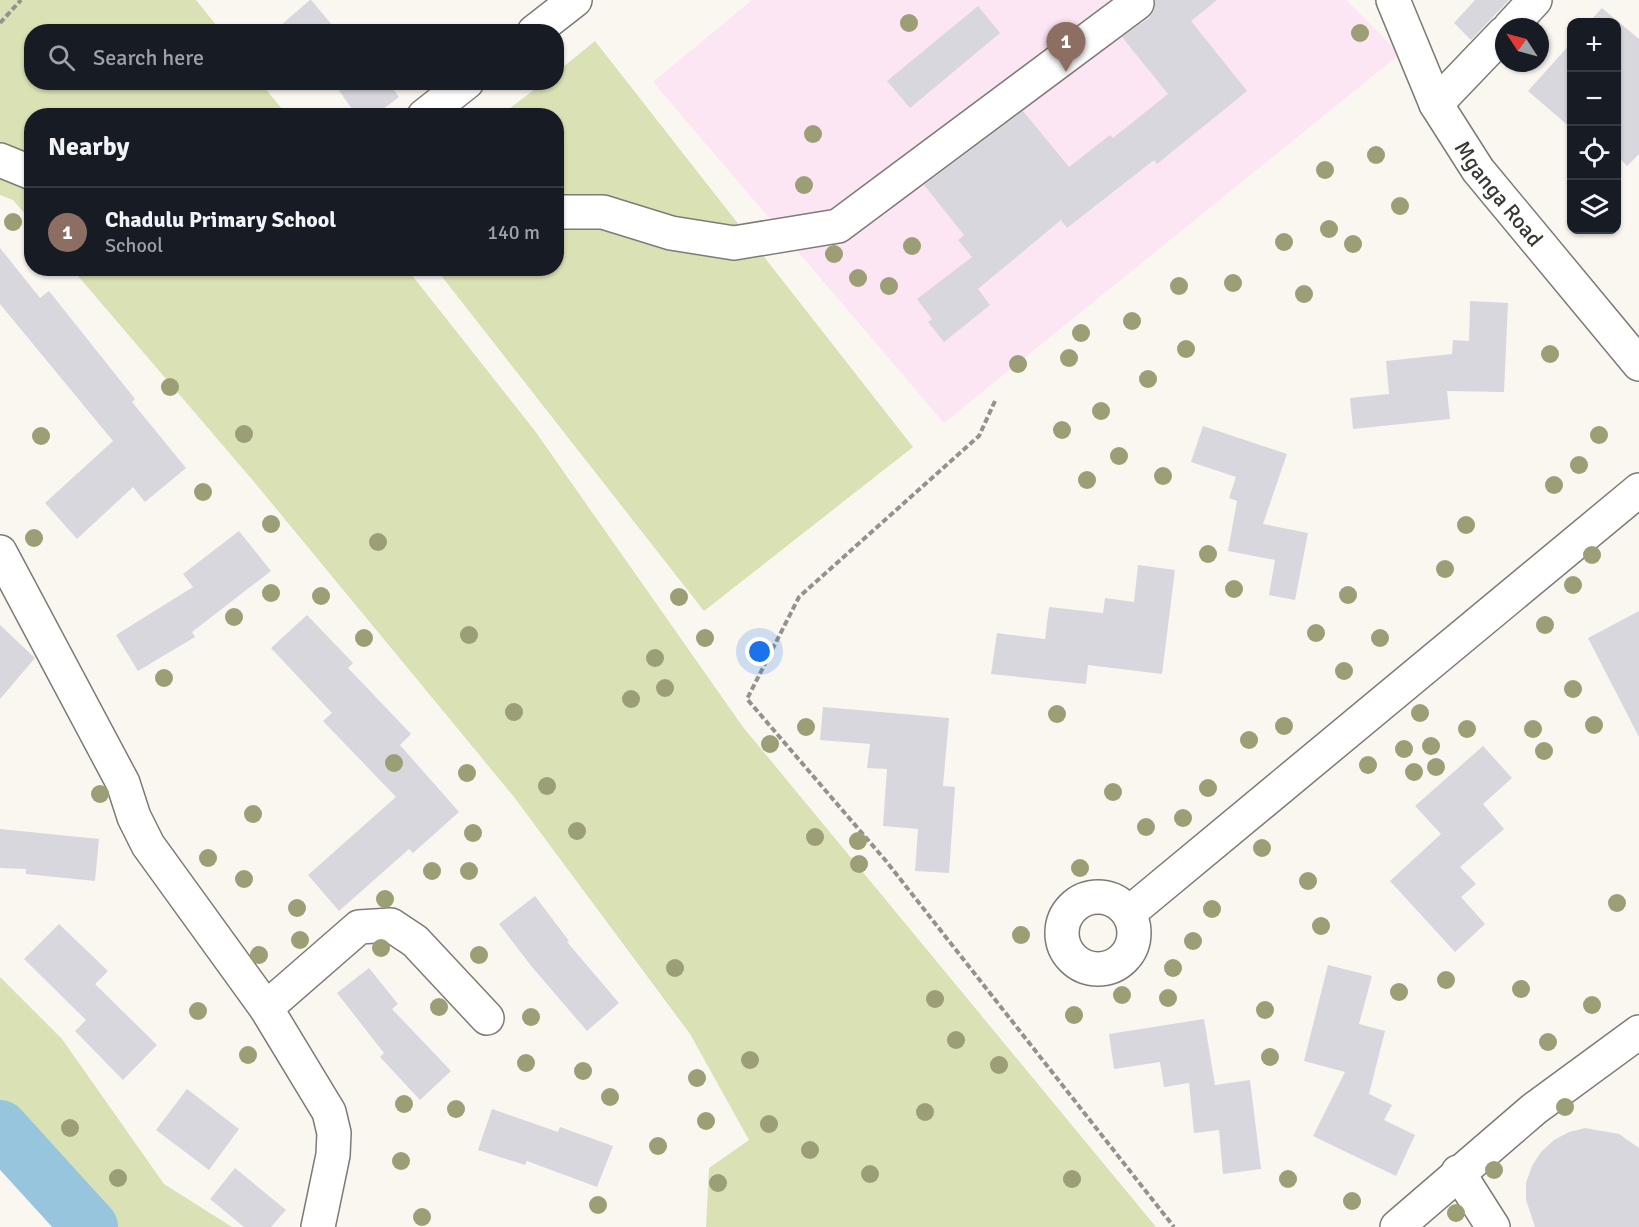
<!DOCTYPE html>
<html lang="en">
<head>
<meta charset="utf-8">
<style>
  body { margin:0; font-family:Signika,sans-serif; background:#242831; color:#f1f3f6 }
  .controls { position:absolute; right:18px; top:18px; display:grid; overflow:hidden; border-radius:12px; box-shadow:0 2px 4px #0004 }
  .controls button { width:54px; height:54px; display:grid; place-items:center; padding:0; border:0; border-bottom:2px solid #363941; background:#171b24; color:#f1f3f6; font:30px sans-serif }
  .compass { position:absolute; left:1495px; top:18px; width:54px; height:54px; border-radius:50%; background:#171b24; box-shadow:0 2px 4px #0004; rotate:306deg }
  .you { position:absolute; left:760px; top:652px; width:21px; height:21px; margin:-15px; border:4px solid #fff; border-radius:50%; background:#1a73e8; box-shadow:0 0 0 9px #1a73e833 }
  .badge { display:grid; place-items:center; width:39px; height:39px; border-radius:50%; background:#d999a0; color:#fff; font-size:20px; font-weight:700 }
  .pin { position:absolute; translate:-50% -50px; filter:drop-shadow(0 2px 3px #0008) }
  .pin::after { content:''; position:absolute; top:32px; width:21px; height:18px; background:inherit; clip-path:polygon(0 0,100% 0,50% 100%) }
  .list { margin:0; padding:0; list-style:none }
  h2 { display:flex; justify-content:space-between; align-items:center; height:78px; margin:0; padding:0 24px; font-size:26px }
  h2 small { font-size:20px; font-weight:400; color:#9ea1a6 }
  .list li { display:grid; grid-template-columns:39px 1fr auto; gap:18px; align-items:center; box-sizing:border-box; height:90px; padding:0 24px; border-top:2px solid #363941 }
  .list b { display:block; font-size:22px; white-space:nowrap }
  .list p { margin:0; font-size:20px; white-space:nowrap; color:#9ea1a6 }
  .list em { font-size:20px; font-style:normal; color:#9ea1a6 }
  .icon { flex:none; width:33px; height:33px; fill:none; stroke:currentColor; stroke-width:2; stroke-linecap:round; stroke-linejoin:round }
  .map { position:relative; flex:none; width:1639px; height:1227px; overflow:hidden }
  .search { position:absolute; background:#171b24; box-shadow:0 2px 4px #0004; left:24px; top:24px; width:540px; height:66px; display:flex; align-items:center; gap:15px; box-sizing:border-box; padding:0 21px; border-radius:24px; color:#9ea1a6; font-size:22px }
  .panel { position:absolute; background:#171b24; box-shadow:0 2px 4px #0004; left:24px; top:108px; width:540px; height:168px; border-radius:24px }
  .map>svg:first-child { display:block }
  .education { fill:#fce6f4 }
  .green { fill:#dae2b5 }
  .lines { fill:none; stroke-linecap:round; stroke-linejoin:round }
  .river { stroke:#96c5dd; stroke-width:56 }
  .building { fill:#d8d7dd }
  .minor-casing { stroke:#7e7b76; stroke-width:36 }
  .path { stroke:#94928d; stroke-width:4; stroke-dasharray:6 3; stroke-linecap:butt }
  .minor { stroke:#fff; stroke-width:33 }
  .tree { fill:#9c9e75 }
  .labels { text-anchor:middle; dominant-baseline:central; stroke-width:4.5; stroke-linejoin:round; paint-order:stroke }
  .street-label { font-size:22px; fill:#383734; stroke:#faf7f1 }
</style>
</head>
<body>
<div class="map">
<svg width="1639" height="1227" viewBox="0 0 1639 1227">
  <rect width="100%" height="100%" fill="#faf7f1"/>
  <!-- education -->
  <path class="education" d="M 752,0 L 1346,0 L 1400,54 L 944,423 L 653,82 Z"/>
  <!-- green -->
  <g class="green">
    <path d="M 0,0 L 196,0 L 221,31 L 32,32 L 32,82 L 261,83 L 287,115 L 32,116 L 31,221 L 13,200 L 0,195 Z"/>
    <path d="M 595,41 L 913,447 L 704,611 L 436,269 L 556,268 L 556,116 L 501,115 L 543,83 L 556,82 L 557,72 Z"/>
    <path d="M 72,269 L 407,269 L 535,431 L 743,727 L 1156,1227 L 706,1227 L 709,1168 L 749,1140 L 690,1034 L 514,797 L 255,483 Z"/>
    <path d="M 0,977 L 62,1039 L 164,1184 L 232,1227 L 67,1227 L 0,1162 Z"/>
  </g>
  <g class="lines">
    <!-- river -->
    <path class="river" d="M 0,1128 L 90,1227"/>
  </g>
  <!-- building -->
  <g class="building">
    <path d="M 311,0 L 338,32 L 273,32 L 310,0 Z"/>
    <path d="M 1155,0 L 1217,0 L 1191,21 L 1247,91 L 1157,164 L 1154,160 L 1067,228 L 1061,220 L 978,289 L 990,305 L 944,342 L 928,322 L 932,319 L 917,299 L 972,257 L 958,240 L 964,235 L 924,185 L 1023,111 L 1069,167 L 1110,135 L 1113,138 L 1168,94 L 1122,37 L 1149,18 L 1154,10 Z"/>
    <path d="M 1475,0 L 1509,0 L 1471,40 L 1454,23 Z"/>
    <path d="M 978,6 L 1000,33 L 910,108 L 887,81 Z"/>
    <path d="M 1602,8 L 1639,39 L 1639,154 L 1627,166 L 1617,155 L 1617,22 L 1589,22 Z"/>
    <path d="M 1572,42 L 1572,129 L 1528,91 Z"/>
    <path d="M 333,82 L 388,82 L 399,97 L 374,116 L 357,116 Z"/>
    <path d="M 0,248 L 40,298 L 49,291 L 135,399 L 132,402 L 186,468 L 145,502 L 133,487 L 77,539 L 45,503 L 113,441 L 0,304 Z"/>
    <path d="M 1470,301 L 1508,303 L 1504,392 L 1447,391 L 1450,419 L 1353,429 L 1350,398 L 1389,394 L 1386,361 L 1452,354 L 1453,340 L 1469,341 Z"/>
    <path d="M 1203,426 L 1287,454 L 1263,524 L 1308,533 L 1295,600 L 1269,595 L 1275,560 L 1228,551 L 1237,501 L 1229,498 L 1236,477 L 1191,462 Z"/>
    <path d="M 239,531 L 271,571 L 192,632 L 195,637 L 138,671 L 116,635 L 193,587 L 183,574 Z"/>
    <path d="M 1138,565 L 1175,570 L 1162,674 L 1088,665 L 1086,684 L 991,674 L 997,633 L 1045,639 L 1049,607 L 1103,613 L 1105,598 L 1134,602 Z"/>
    <path d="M 1639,611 L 1639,737 L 1588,638 Z"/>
    <path d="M 307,615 L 353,663 L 348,668 L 411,734 L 400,745 L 459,812 L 413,853 L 409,849 L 339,911 L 308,875 L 396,797 L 323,721 L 332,713 L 271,648 Z"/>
    <path d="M 0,625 L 35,658 L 0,699 Z"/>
    <path d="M 823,707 L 949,718 L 943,786 L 955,787 L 949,873 L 915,871 L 918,829 L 883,826 L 887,769 L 867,768 L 870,744 L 820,740 Z"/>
    <path d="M 1483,746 L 1512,778 L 1483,804 L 1504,829 L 1460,867 L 1476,884 L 1461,897 L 1485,924 L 1455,952 L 1390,881 L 1441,834 L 1415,806 Z"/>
    <path d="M 0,829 L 99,839 L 95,881 L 26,874 L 26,869 L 0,868 Z"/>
    <path d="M 535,896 L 569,941 L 567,942 L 619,1003 L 587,1031 L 532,967 L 499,924 Z"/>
    <path d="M 59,924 L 108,971 L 95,984 L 157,1045 L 123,1080 L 75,1031 L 86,1020 L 24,959 Z"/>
    <path d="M 1328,965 L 1372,976 L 1359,1024 L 1385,1031 L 1369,1094 L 1392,1105 L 1384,1120 L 1415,1135 L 1396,1176 L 1313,1136 L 1345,1072 L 1304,1061 Z"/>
    <path d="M 369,968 L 398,1004 L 392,1009 L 451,1071 L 420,1100 L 380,1057 L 384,1053 L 337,993 Z"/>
    <path d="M 1204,1019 L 1215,1085 L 1250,1080 L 1261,1169 L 1223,1174 L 1219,1130 L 1194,1133 L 1189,1083 L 1164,1087 L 1160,1062 L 1114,1069 L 1109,1034 Z"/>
    <path d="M 187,1089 L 239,1129 L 209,1170 L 156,1130 Z"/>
    <path d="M 492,1109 L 558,1132 L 560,1127 L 613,1146 L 597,1187 L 527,1161 L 525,1165 L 478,1150 Z"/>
    <path d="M 1585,1128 L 1619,1134 L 1639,1148 L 1639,1227 L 1535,1227 L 1526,1200 L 1526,1183 L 1532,1166 L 1541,1152 L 1554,1140 L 1569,1132 Z"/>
    <path d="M 235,1168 L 286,1210 L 271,1227 L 244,1227 L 210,1199 Z"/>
  </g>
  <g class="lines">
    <!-- minor casing -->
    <g class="minor-casing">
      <g id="minor">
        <path id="s1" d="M 1393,0 L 1436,104 L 1478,170 L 1639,364"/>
        <path d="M 1510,27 L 1535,0"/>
        <path d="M 534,32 L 575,0"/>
        <path d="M 1436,104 L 1504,33"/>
        <path d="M 424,116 L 467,82"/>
        <path d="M 0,160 L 32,173"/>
        <path d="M 556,212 L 603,212 L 671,233 L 734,243 L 838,226 L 1137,3"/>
        <path d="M 0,552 L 123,783 L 134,817 L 148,845 L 266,1008 L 329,1112 L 334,1133 L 333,1155 L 318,1227"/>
        <circle cx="1098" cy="933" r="36"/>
        <path d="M 1129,913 L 1639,490"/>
        <path d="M 266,1008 L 359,927 L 391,925 L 415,941 L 487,1018"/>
        <path d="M 1458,1172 L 1493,1227"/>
        <path d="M 1397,1227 L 1534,1109 L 1639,1032"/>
      </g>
    </g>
    <!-- path -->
    <g class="path">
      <path d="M 0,23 L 21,0"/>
      <path d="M 995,401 L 979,436 L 799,597 L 747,699 L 886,861 L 1174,1227"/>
    </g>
    <!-- minor -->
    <use href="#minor" class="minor"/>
  </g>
  <!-- trees -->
  <g class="tree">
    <circle cx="909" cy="23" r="9"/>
    <circle cx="1360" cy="33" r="9"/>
    <circle cx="813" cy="134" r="9"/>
    <circle cx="1376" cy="155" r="9"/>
    <circle cx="1325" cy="170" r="9"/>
    <circle cx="804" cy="185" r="9"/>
    <circle cx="1400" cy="206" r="9"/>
    <circle cx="13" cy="222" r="9"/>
    <circle cx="1329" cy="229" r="9"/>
    <circle cx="1284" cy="242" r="9"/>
    <circle cx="1353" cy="244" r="9"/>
    <circle cx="912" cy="246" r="9"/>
    <circle cx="834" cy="254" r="9"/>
    <circle cx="858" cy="278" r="9"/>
    <circle cx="1233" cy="283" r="9"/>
    <circle cx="889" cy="286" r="9"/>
    <circle cx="1179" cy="286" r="9"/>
    <circle cx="1304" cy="294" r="9"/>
    <circle cx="1132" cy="321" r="9"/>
    <circle cx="1081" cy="333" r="9"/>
    <circle cx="1186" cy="349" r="9"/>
    <circle cx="1550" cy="354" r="9"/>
    <circle cx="1069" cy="358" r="9"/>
    <circle cx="1018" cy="364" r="9"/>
    <circle cx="1148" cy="379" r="9"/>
    <circle cx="170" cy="387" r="9"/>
    <circle cx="1101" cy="411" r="9"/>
    <circle cx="1062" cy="430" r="9"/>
    <circle cx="244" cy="434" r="9"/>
    <circle cx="1599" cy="435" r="9"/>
    <circle cx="41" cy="436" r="9"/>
    <circle cx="1119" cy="456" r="9"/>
    <circle cx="1579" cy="465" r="9"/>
    <circle cx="1163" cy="476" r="9"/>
    <circle cx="1087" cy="480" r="9"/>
    <circle cx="1554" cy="485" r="9"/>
    <circle cx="203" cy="492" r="9"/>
    <circle cx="271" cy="524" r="9"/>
    <circle cx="1466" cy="525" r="9"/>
    <circle cx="34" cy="538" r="9"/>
    <circle cx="378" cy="542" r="9"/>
    <circle cx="1208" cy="554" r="9"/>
    <circle cx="1592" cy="555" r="9"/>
    <circle cx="1445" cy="569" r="9"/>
    <circle cx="1573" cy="585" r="9"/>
    <circle cx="1234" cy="589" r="9"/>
    <circle cx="271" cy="593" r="9"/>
    <circle cx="1348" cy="595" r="9"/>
    <circle cx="321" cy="596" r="9"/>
    <circle cx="679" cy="597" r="9"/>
    <circle cx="234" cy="617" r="9"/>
    <circle cx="1545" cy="625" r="9"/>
    <circle cx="1316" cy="633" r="9"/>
    <circle cx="469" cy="635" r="9"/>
    <circle cx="364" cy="638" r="9"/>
    <circle cx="705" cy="638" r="9"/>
    <circle cx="1380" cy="638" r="9"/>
    <circle cx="655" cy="658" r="9"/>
    <circle cx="1344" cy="671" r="9"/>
    <circle cx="164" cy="678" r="9"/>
    <circle cx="665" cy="688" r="9"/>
    <circle cx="1573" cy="689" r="9"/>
    <circle cx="631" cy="699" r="9"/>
    <circle cx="514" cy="712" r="9"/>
    <circle cx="1420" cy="713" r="9"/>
    <circle cx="1057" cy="714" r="9"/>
    <circle cx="1594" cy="725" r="9"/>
    <circle cx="1284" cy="726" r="9"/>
    <circle cx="806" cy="727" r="9"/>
    <circle cx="1467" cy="729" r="9"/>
    <circle cx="1533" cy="729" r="9"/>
    <circle cx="1249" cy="740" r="9"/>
    <circle cx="770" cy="744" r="9"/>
    <circle cx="1431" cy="746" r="9"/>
    <circle cx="1404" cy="749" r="9"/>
    <circle cx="1544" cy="751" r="9"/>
    <circle cx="394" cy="763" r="9"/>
    <circle cx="1368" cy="765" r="9"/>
    <circle cx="1436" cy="767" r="9"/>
    <circle cx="1414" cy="772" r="9"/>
    <circle cx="467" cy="773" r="9"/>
    <circle cx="547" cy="786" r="9"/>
    <circle cx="1208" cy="788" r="9"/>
    <circle cx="1113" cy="792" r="9"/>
    <circle cx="100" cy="794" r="9"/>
    <circle cx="253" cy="814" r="9"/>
    <circle cx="1183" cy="818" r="9"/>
    <circle cx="1146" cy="827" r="9"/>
    <circle cx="577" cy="831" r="9"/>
    <circle cx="473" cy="833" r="9"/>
    <circle cx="815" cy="837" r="9"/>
    <circle cx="858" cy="841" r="9"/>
    <circle cx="1262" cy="848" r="9"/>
    <circle cx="208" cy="858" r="9"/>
    <circle cx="859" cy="864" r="9"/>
    <circle cx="1080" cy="868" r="9"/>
    <circle cx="432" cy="871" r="9"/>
    <circle cx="469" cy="871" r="9"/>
    <circle cx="244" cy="879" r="9"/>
    <circle cx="1308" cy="881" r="9"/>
    <circle cx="385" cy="899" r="9"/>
    <circle cx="1617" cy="903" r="9"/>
    <circle cx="297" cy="908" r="9"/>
    <circle cx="1212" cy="909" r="9"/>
    <circle cx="1321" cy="926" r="9"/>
    <circle cx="1021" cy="935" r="9"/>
    <circle cx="300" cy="940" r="9"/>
    <circle cx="1193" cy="941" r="9"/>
    <circle cx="381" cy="948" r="9"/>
    <circle cx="259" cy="955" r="9"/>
    <circle cx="479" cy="955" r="9"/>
    <circle cx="675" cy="968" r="9"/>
    <circle cx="1173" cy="968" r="9"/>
    <circle cx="1446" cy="980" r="9"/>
    <circle cx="1521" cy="989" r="9"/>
    <circle cx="1399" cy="992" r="9"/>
    <circle cx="1122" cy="995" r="9"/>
    <circle cx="1168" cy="998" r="9"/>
    <circle cx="935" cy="999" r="9"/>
    <circle cx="1592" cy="1005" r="9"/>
    <circle cx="439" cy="1007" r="9"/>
    <circle cx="1265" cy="1010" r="9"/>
    <circle cx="198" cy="1011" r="9"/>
    <circle cx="1074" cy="1015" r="9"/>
    <circle cx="531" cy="1017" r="9"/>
    <circle cx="956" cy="1040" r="9"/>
    <circle cx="1548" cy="1042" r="9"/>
    <circle cx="248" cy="1055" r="9"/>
    <circle cx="1270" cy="1057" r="9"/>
    <circle cx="750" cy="1060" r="9"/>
    <circle cx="526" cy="1063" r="9"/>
    <circle cx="999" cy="1065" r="9"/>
    <circle cx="583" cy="1071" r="9"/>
    <circle cx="697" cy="1078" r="9"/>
    <circle cx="610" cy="1097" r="9"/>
    <circle cx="404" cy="1104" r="9"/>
    <circle cx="1565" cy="1107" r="9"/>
    <circle cx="456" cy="1109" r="9"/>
    <circle cx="925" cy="1112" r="9"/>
    <circle cx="706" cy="1121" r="9"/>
    <circle cx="769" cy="1124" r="9"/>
    <circle cx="70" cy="1128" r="9"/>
    <circle cx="658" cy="1146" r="9"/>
    <circle cx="810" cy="1150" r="9"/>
    <circle cx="401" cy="1161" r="9"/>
    <circle cx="1494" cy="1170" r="9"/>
    <circle cx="870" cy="1174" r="9"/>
    <circle cx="118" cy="1178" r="9"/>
    <circle cx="1072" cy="1179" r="9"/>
    <circle cx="1288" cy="1179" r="9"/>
    <circle cx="718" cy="1183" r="9"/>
    <circle cx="1352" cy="1201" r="9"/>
    <circle cx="598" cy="1205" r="9"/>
    <circle cx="1456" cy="1213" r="9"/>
    <circle cx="422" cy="1217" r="9"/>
  </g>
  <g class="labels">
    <!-- street labels -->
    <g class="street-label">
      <text stroke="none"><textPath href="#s1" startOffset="222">Mganga Road</textPath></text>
    </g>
  </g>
</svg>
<div class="controls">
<button>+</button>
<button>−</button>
<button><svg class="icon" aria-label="locate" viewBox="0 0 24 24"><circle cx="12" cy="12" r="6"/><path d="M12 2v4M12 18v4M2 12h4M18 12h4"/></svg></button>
<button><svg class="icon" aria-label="layers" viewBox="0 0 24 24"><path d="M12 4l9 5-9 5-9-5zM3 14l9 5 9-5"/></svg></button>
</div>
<svg class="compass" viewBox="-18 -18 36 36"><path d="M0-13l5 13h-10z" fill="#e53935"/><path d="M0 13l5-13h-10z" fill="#9ea1a6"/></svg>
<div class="you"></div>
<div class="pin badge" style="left:1066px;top:72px;background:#8d6e63">1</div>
<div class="search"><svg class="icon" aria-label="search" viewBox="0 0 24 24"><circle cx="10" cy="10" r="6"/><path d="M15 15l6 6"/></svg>Search here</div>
<section class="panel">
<h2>Nearby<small></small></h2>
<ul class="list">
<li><span class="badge" style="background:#8d6e63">1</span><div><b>Chadulu Primary School</b><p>School</p></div><em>140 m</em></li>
</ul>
</section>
</div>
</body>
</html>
